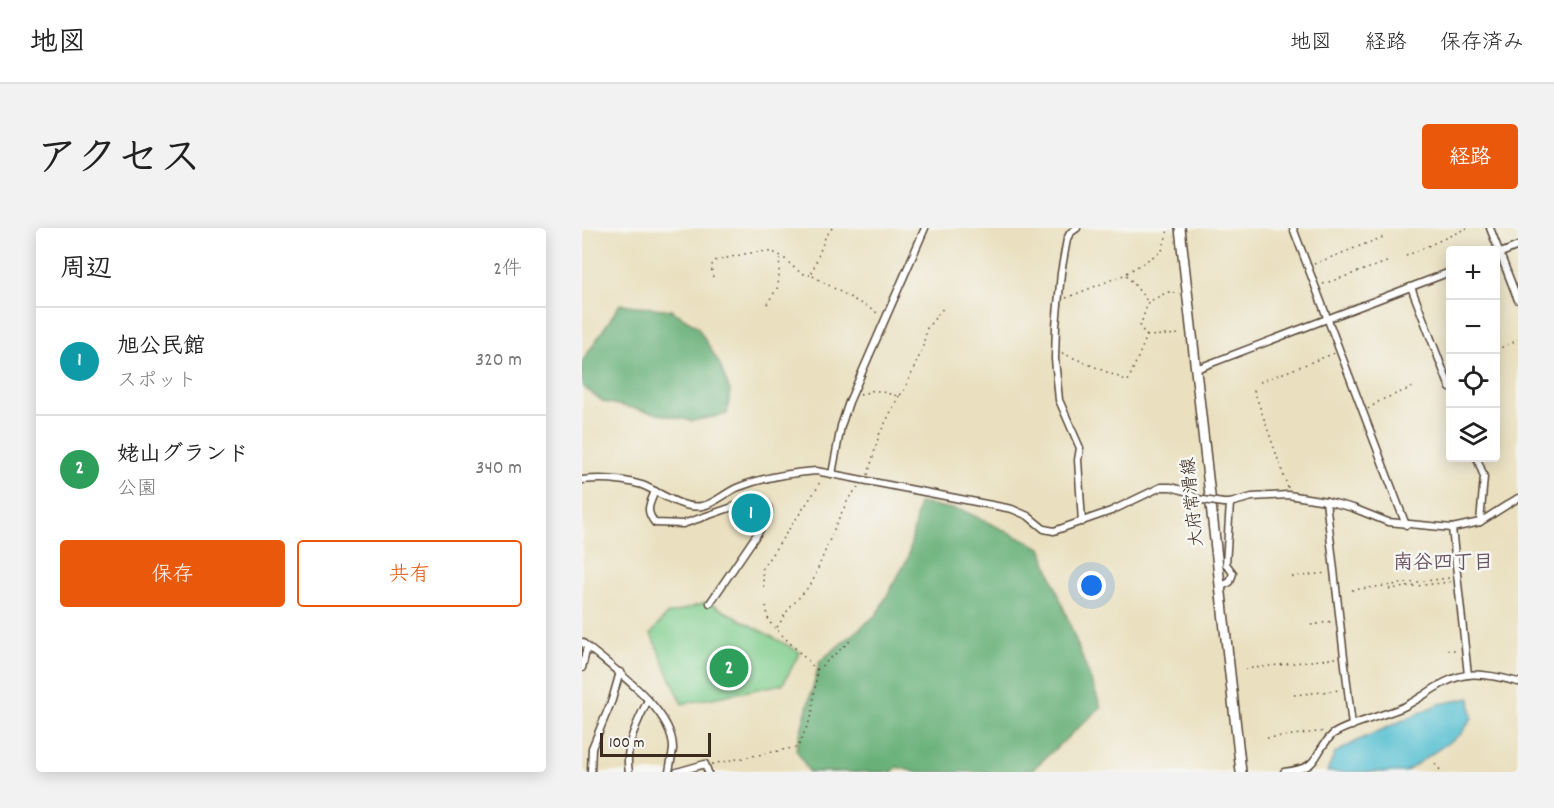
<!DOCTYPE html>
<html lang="ja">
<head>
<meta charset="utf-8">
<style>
  body { margin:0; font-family:Dekko,"Klee One",sans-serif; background:#f2f2f2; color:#222 }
  .controls { position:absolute; right:18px; top:18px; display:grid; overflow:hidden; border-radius:6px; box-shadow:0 3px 15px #0003 }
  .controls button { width:54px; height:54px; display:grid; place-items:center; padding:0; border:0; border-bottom:2px solid #e0e0e0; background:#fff; color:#222; font:30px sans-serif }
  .scale { position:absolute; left:18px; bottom:15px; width:111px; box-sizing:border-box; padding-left:6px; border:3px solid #3b2a1e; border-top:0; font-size:16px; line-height:21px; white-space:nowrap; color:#3b2a1e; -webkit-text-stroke:4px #f6f6f2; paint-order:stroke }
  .you { position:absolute; left:510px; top:358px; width:21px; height:21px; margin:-15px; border:4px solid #fff; border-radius:50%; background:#1a73e8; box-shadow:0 0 0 9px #1a73e833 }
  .badge { display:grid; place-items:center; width:39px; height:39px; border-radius:50%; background:#ea580c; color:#fff; font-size:20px; font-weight:700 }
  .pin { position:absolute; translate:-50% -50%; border:3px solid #fff; box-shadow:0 2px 6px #0006 }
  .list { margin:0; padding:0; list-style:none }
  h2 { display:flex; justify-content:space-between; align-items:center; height:78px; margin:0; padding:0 24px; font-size:26px }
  h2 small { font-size:20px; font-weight:400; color:#767676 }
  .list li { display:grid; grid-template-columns:39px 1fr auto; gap:18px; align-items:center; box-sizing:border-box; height:108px; padding:0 24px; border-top:2px solid #e0e0e0 }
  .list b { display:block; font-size:22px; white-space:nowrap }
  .list p { margin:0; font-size:20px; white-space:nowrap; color:#767676 }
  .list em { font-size:20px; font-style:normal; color:#767676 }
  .actions { display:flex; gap:12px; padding:18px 24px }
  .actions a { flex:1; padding:14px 0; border:2px solid #ea580c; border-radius:6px; text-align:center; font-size:21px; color:#ea580c }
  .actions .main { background:#ea580c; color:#fff }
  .icon { flex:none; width:33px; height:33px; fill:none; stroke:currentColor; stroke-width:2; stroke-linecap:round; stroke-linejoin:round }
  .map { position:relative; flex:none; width:936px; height:544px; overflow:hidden; border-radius:6px }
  header { display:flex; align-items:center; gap:36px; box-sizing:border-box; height:84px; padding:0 30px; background:#fff; border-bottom:2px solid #e0e0e0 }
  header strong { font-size:28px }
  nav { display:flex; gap:33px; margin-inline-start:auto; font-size:21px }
  .intro { display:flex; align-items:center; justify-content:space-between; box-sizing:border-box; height:144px; padding:0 36px }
  h1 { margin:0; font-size:42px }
  .button { padding:15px 27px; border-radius:6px; background:#ea580c; color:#fff; font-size:21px; font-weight:700 }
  main { display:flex; gap:36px; padding:0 36px }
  aside { flex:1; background:#fff; border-radius:6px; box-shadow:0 3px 15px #0003 }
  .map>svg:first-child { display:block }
  .green { fill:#7fcd8c; stroke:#5d7c55; stroke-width:1.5 }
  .forest { fill:#67b078; stroke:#516d4b; stroke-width:1.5 }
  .water { fill:#55bfd1; stroke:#487478; stroke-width:1.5 }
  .building { fill:#c1a0de }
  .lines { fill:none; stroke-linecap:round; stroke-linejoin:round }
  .minor-casing { stroke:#554536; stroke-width:9 }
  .secondary-casing { stroke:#554536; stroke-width:12 }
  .path { stroke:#554536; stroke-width:1.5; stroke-dasharray:1.5 4.5; stroke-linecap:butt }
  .minor { stroke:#fff; stroke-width:6 }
  .secondary { stroke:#fff; stroke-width:9 }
  .minor-bridge-casing { stroke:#554536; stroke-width:9; stroke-linecap:butt }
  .minor-bridge { stroke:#fff; stroke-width:6 }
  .labels { text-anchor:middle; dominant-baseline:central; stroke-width:5; stroke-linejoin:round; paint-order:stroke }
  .street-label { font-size:18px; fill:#3b2a1e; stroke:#f6f6f2 }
  .neighbourhood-label { font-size:20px; font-weight:bold; fill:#6a5361; stroke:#f6f6f2 }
</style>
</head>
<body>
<header>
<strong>地図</strong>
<nav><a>地図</a><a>経路</a><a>保存済み</a></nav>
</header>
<div class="intro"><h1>アクセス</h1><a class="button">経路</a></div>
<main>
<aside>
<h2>周辺<small>2件</small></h2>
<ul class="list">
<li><span class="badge" style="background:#0f9aa8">1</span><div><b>旭公民館</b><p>スポット</p></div><em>320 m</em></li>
<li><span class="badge" style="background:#2e9e5b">2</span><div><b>姥山グランド</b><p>公園</p></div><em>340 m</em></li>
</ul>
<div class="actions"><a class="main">保存</a><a>共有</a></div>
</aside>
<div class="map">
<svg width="936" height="544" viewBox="0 0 936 544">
  <rect width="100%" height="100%" fill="#f6f6f2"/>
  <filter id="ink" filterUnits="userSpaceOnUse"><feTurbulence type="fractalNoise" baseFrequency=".0167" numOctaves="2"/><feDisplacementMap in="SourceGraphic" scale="12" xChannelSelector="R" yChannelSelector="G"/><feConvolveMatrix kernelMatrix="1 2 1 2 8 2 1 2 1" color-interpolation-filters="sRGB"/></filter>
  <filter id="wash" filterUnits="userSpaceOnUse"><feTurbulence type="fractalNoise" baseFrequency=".008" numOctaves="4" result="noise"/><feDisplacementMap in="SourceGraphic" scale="24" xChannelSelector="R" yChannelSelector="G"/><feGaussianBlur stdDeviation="1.35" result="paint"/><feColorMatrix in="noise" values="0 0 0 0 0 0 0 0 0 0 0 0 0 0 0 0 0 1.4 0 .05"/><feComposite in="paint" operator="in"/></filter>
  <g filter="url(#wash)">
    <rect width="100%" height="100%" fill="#eae0bf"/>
    <!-- green -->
    <path class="green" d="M 126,374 L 218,424 L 201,456 L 100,476 L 69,406 L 84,387 Z"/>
    <!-- forest -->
    <g class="forest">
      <path d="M 38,76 L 89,82 L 115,98 L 137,135 L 148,163 L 145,186 L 110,193 L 22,174 L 0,158 L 0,134 Z"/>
      <path d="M 337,275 L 382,283 L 459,320 L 519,479 L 451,541 L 438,544 L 333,544 L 315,539 L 310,544 L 227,544 L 214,521 L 238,433 L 294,387 L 326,330 Z"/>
    </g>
    <!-- water -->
    <path class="water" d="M 888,470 L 890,490 L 879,506 L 823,544 L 745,544 L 753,525 L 777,512 L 857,476 Z"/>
    <g id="blocks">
      <!-- building -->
      <path class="building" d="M 174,276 L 177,277 L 181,288 L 176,292 L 175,296 L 172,298 L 170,295 L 163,297 L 157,282 Z"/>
    </g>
  </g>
  <g filter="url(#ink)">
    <use href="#blocks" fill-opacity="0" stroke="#554536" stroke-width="1.5"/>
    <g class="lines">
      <!-- minor casing -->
      <g class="minor-casing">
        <g id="minor">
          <path d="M 495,0 L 488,5 L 485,11 L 479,45 L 474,98 L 473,131 L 477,172 L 498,220 L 496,232 L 500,294"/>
          <path d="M 711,0 L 824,297"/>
          <path d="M 908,0 L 936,72"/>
          <path d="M 914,27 L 936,18"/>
          <path d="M 829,59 L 868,160"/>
          <path d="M 614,141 L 868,44"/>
          <path d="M 895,230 L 902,249 L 898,294"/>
          <path d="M 250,246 L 259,198 L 267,174 L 343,0"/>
          <path d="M 0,252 C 20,250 40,251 60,257 C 78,264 100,282 120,278 C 133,276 145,263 157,259 C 182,249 207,245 234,243 L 430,281 L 446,288 L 462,301 L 472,303 L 529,283 L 579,259 L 589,259 L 603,263 L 615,271"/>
          <path d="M 73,263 C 67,278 63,282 73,295 L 101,296 L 174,271 C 185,273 189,279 186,290 L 128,375"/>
          <path d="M 744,273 L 770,498"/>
          <path d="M 641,275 L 648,275 L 670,269 L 706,267 L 744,273 L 771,280 L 806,294 L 870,300 L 898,294 L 936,270"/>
          <path d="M 870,300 L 886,447"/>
          <path d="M 638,359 L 648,354 L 651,345 L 644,336 L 648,275"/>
          <path d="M 0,414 C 27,438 92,481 91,521 C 90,529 88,537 87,544"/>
          <path d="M 0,440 L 5,419"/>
          <path d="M 9,544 L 10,520 L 30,472 L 38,444"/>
          <path d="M 47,544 C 42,518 55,495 66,472"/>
          <path d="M 95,544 L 123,536 L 126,544"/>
          <path d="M 702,544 C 741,539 728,529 750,507 C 758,499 805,486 819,480 C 842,470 859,451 885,447 C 901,445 921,450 936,454"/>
        </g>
      </g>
      <!-- secondary casing -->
      <g class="secondary-casing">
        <path id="secondary" d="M 598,0 L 659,544"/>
      </g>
      <!-- path -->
      <g class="path">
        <path d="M 250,0 L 243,10 L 229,47 L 297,86"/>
        <path d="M 824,28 L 885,0"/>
        <path d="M 732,36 L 801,9"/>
        <path d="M 545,45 L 580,23 L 586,2 L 589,2"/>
        <path d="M 131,49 L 129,39 L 132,33 C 147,30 179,20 193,25 C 207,30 212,46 228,47"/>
        <path d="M 741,56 L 808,33"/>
        <path d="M 484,70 L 544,46 L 566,74"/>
        <path d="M 185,76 L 196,59 L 198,30"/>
        <path d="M 565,108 L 558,99 L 566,74 L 586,64 L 598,66"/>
        <path d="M 914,122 L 936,112"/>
        <path d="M 480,125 L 546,153 L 565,108 L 600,106"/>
        <path d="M 678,154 L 753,125"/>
        <path d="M 672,162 L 706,260"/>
        <path d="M 278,167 L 292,162 L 316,168 L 321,165 L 340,122 L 345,100 L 362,79"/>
        <path d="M 786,181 L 799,172 L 834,158"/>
        <path d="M 286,247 L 297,207 L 317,168"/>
        <path d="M 710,349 L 745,345"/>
        <path d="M 182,359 L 180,343 L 181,339 L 236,259 L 238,251"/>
        <path d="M 807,361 L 869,354"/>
        <path d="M 770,362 L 867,350"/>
        <path d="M 184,378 L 187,394 L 194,400"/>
        <path d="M 729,397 L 752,393"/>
        <path d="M 865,422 L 876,422"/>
        <path d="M 663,441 L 754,430"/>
        <path d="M 235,442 L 268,413"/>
        <path d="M 712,467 L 758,462"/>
        <path d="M 685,510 L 744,503"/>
        <path d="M 130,536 L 216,519 L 230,487 L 235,442 L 194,401 L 206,382 L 230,355 L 255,294 L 267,270 L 276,259"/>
        <path d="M 853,536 L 860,544"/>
      </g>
      <!-- minor -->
      <use href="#minor" class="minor"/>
      <!-- secondary -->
      <use href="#secondary" class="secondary"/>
      <!-- minor-bridge casing -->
      <g class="minor-bridge-casing">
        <path id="minor-bridge" d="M 615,271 L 641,275"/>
      </g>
      <!-- minor-bridge -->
      <use href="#minor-bridge" class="minor-bridge"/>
    </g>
  </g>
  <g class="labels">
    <!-- street labels -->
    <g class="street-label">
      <text transform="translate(612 274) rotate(-96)">大府常滑線</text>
    </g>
    <!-- neighbourhood labels -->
    <g class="neighbourhood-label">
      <text x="861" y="336">南谷四丁目</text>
    </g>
  </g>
</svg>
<div class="controls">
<button>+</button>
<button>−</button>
<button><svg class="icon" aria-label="locate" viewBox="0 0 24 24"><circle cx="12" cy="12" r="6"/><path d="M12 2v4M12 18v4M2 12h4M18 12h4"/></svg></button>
<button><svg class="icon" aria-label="layers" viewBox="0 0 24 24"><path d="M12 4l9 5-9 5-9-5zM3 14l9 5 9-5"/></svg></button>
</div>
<div class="scale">100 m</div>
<div class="you"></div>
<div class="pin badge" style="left:169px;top:285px;background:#0f9aa8">1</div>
<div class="pin badge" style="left:147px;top:440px;background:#2e9e5b">2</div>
</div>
</main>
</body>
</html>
